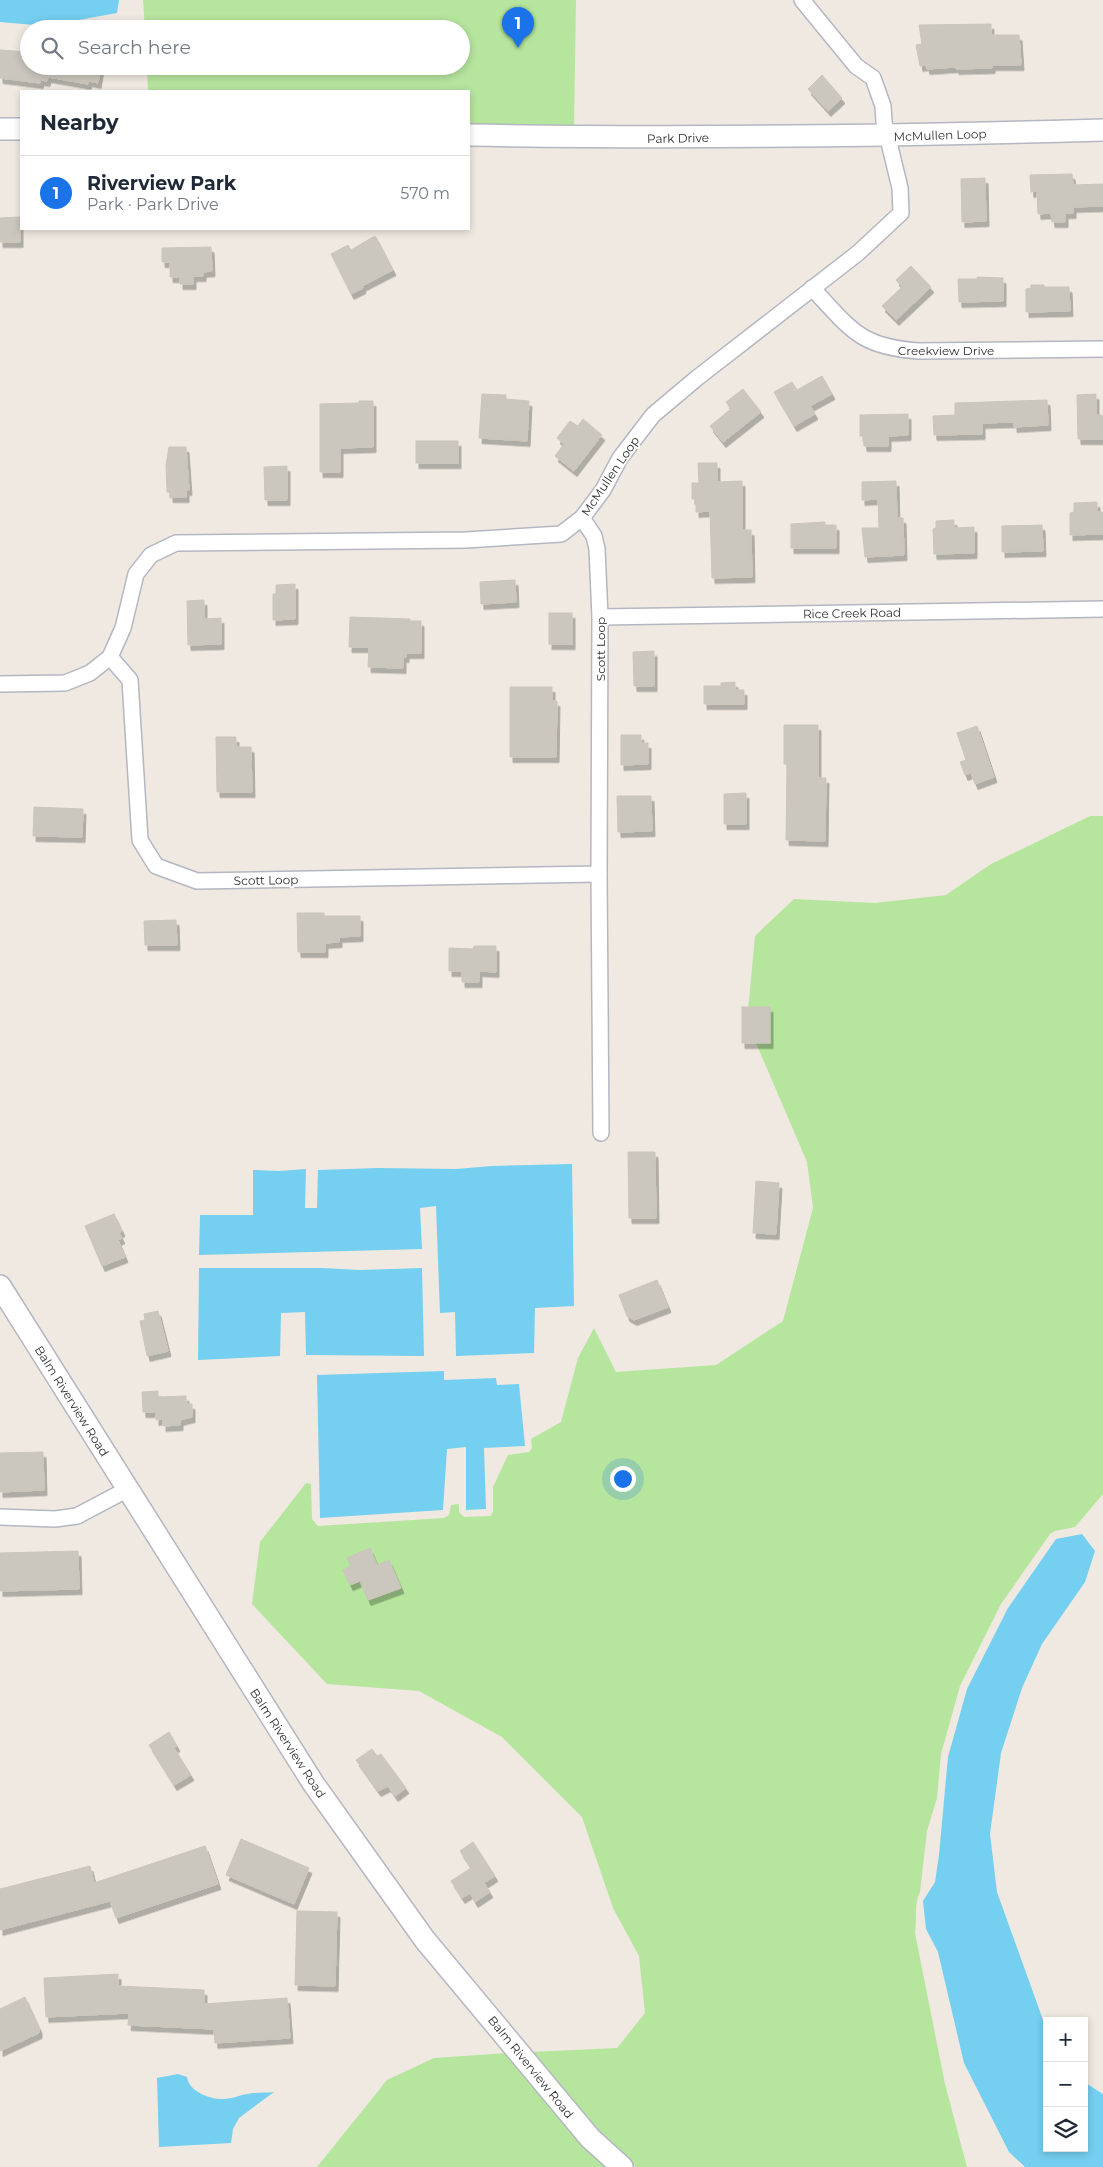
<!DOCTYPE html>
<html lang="en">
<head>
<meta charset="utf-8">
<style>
  body { margin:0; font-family:Montserrat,sans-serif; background:#f6f6f7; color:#1f2937 }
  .controls { position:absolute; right:15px; bottom:15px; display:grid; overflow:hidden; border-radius:0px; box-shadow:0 2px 8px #0003 }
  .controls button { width:45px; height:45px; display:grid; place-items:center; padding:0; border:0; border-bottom:1px solid #e0e1e3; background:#fff; color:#1f2937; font:25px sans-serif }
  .you { position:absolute; left:622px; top:1478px; width:18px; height:18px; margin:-12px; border:4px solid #fff; border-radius:50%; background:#1a73e8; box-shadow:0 0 0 8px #1a73e833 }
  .badge { display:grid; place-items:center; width:32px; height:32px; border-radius:50%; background:#1a73e8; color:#fff; font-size:16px; font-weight:700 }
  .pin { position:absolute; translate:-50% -41px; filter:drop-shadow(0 1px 2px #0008) }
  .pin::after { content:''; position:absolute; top:26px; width:18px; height:15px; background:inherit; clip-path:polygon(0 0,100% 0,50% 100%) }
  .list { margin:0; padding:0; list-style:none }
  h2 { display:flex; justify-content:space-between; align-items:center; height:65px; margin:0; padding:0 20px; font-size:21px }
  h2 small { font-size:16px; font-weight:400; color:#747a83 }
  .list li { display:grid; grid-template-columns:32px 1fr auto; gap:15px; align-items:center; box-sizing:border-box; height:75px; padding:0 20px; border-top:1px solid #e0e1e3 }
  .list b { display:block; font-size:19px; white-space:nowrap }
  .list p { margin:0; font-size:16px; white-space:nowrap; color:#747a83 }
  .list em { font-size:16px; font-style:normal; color:#747a83 }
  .icon { flex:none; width:28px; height:28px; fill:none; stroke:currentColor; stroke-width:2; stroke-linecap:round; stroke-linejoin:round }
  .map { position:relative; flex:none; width:1103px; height:2167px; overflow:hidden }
  .search { position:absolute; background:#fff; box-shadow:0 2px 8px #0003; left:20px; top:20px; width:450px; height:55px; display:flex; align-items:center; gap:12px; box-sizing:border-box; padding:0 18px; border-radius:28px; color:#747a83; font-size:19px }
  .panel { position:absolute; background:#fff; box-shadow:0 2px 8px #0003; left:20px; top:90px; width:450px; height:140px; border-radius:0px }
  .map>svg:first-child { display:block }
  .green { fill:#b6e59e }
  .water { fill:#75cff0 }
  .building { fill:#cbc7bf; stroke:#cbc5ba; filter:url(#shadow) }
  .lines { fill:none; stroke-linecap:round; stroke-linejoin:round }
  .street-casing { stroke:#b4b7c1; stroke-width:18 }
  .secondary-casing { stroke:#b4b7c1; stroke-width:24 }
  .street { stroke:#fff; stroke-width:15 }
  .secondary { stroke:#fff; stroke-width:21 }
  .labels { text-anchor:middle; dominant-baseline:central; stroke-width:4; stroke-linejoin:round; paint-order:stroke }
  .street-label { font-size:12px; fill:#2e2e2e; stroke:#fff }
</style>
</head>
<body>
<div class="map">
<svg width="1103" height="2167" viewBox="0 0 1103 2167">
  <defs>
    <filter id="shadow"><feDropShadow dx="3" dy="5.5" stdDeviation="0" flood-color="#0004"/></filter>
  </defs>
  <rect width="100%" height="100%" fill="#efe9e1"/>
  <!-- green -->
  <g class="green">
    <path d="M 143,0 L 576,0 L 574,128 L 469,127 L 469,91 L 148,91 L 147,66 L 461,66 L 461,29 L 145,29 Z"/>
    <path d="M 1090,816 L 1103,816 L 1103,1494 L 1075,1527 L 1055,1531 L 1050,1534 L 1001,1604 L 960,1686 L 941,1754 L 937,1798 L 927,1831 L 920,1892 C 914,1903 917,1919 915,1933 L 945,2084 L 967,2167 L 636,2167 L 595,2131 L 530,2052 L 617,2048 L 645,2013 L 639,1956 L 613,1908 L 582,1817 L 502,1737 L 419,1691 L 327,1684 L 252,1604 L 260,1542 L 306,1483 L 311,1484 L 312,1519 L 318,1526 L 444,1518 L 449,1515 L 451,1505 L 459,1504 L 459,1512 L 464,1517 L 491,1516 L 493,1511 L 493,1487 L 508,1455 L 529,1452 L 532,1448 L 531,1439 L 561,1422 L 578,1358 L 594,1328 L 616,1372 L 716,1365 L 783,1321 L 813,1208 L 807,1162 L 747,1022 L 755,936 L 794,899 L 875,903 L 946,895 L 991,864 Z"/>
    <path d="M 508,2053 L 608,2167 L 317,2167 L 387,2080 L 434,2058 Z"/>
  </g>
  <!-- water -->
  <g class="water">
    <path d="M 0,0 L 119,0 L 117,13 L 46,26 L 0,22 Z"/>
    <path d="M 572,1164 L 574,1306 L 535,1308 L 534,1353 L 456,1356 L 455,1312 L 440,1313 L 436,1206 L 420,1208 L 422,1249 L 199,1255 L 200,1215 L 253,1215 L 253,1170 L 279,1171 L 306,1169 L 305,1208 L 317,1208 L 318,1170 L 378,1168 L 456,1169 L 492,1166 Z"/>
    <path d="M 199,1268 L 322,1268 L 360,1270 L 422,1268 L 424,1356 L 306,1355 L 305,1312 L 281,1313 L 280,1356 L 198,1360 Z"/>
    <path d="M 444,1371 L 444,1380 L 496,1378 L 497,1385 L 519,1384 L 525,1446 L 484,1448 L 486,1509 L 466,1510 L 466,1447 L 447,1449 L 443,1510 L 320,1518 L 317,1375 Z"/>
    <path d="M 1082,1534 L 1095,1551 L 1085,1582 L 1042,1644 L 1022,1688 L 1001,1753 L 990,1834 L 997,1892 L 1047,2031 L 1047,2148 L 1084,2148 L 1084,2082 L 1103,2094 L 1103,2167 L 1025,2167 L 1009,2152 L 964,2063 L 938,1952 L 926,1929 L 923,1901 L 935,1882 L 939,1855 L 948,1757 L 967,1689 L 1008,1608 L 1056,1539 Z"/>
    <path d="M 178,2074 L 187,2077 C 189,2092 211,2100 224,2099 C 232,2099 240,2095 247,2094 C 256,2092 266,2093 274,2092 L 239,2118 L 233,2129 L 231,2143 L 159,2147 L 157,2078 Z"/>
  </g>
  <!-- building -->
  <g class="building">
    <path d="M 991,24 L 991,35 L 1019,35 L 1021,65 L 992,65 L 992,68 L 956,69 L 956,67 L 927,69 L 926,65 L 920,66 L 916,45 L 922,44 L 919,25 Z"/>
    <path d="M 0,50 L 29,52 L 29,66 L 101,66 L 98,83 L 89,81 L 88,84 L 48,77 L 47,81 L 41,80 L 40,83 L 0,78 Z"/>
    <path d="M 822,75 L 842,98 L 828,111 L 808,89 Z"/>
    <path d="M 1072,174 L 1073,185 L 1103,184 L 1103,206 L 1073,207 L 1073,213 L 1065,213 L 1065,222 L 1052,222 L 1051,213 L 1038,214 L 1037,191 L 1031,192 L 1030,175 Z"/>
    <path d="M 985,178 L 986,221 L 962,222 L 961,179 Z"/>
    <path d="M 20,217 L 20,242 L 0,242 L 0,218 Z"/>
    <path d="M 373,237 L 376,237 L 393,270 L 362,286 L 363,288 L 351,294 L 331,254 L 348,245 L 351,250 Z"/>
    <path d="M 211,247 L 212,271 L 203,272 L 203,276 L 193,276 L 193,284 L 180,284 L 180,277 L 170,277 L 170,262 L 162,262 L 162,248 Z"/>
    <path d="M 911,266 L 931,287 L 896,320 L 882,306 L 902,287 L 896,280 Z"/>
    <path d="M 977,277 L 1003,278 L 1003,301 L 959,302 L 958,279 L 977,279 Z"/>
    <path d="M 1031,285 L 1044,285 L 1044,287 L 1069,287 L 1070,311 L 1026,312 L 1026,289 L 1031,288 Z"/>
    <path d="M 822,376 L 832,394 L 810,406 L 815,414 L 794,426 L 774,392 L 792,382 L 797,390 Z"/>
    <path d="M 743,389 L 761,412 L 723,442 L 710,426 L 731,409 L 726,402 Z"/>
    <path d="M 482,394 L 506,395 L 506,399 L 529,401 L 527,441 L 479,438 Z"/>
    <path d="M 1096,394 L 1096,415 L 1102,415 L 1103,418 L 1103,439 L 1078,439 L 1077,395 Z"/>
    <path d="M 1047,400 L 1048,425 L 1014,427 L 1014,422 L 982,423 L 982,434 L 934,435 L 933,416 L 955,415 L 955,403 Z"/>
    <path d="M 359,401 L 373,401 L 373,447 L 340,448 L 340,472 L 320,472 L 320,404 L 359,403 Z"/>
    <path d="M 908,414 L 908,435 L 888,436 L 888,446 L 864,446 L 863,436 L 860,436 L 860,415 Z"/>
    <path d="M 583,419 L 602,435 L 574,471 L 555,456 L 564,444 L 557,438 L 570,421 L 578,426 Z"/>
    <rect x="416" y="441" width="42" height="22"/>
    <path d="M 169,447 L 186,447 L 189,490 L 186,490 L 186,497 L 170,497 L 170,492 L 167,492 L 166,465 Z"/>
    <path d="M 698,463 L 717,463 L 717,482 L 742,481 L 742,530 L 751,530 L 752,577 L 712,578 L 710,511 L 696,512 L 696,499 L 692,499 L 692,483 L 699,483 Z"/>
    <path d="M 287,466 L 287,500 L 265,500 L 264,467 Z"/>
    <path d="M 896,481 L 897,518 L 903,518 L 904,555 L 865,557 L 862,528 L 879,528 L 878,499 L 862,500 L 862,482 Z"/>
    <path d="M 1097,502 L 1097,512 L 1103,512 L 1103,534 L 1070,535 L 1070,513 L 1074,512 L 1074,503 Z"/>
    <path d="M 954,520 L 954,528 L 974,527 L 974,553 L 934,554 L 933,529 L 936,528 L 936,521 Z"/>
    <path d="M 825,522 L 825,525 L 836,525 L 836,548 L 791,548 L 791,524 Z"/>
    <path d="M 1042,525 L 1043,551 L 1002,552 L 1002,526 Z"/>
    <path d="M 515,580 L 516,602 L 481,604 L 480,582 Z"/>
    <path d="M 295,584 L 295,619 L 273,620 L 273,594 L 276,594 L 276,585 Z"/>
    <path d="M 204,600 L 204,619 L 221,618 L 221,644 L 188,645 L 187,601 Z"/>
    <rect x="549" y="613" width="23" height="31"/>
    <path d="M 350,617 L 410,619 L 410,621 L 421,621 L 421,653 L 406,653 L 406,657 L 403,657 L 403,668 L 368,667 L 369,647 L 349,647 Z"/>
    <path d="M 654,651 L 654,686 L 634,686 L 633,652 Z"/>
    <path d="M 735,682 L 735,690 L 744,690 L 744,704 L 704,704 L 704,686 L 721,686 L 721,683 Z"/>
    <path d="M 510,687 L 552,687 L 552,701 L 557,701 L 556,757 L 510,757 Z"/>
    <path d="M 784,725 L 818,725 L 818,778 L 826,778 L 825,841 L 786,840 L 787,764 L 784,764 Z"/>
    <path d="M 977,726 L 994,777 L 975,784 L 971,773 L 965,775 L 960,762 L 966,760 L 957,733 Z"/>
    <path d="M 621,735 L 641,735 L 641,743 L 648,743 L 648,764 L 621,765 Z"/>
    <path d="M 216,737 L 236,737 L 236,747 L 251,747 L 252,792 L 217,792 Z"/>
    <path d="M 746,793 L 746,824 L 724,824 L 724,794 Z"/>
    <path d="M 617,796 L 651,796 L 652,831 L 618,832 Z"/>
    <path d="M 34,807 L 83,809 L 82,837 L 33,836 Z"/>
    <path d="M 297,913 L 324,913 L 324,916 L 360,916 L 360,936 L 339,937 L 339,942 L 325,943 L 325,952 L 298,952 Z"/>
    <path d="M 176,920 L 177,945 L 145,945 L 144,921 Z"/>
    <path d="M 474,946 L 496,946 L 496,972 L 479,971 L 479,982 L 462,982 L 462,971 L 449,971 L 449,948 L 473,949 Z"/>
    <rect x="742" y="1007" width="28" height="36"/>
    <path d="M 628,1152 L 655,1152 L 656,1218 L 629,1218 Z"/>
    <path d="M 756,1181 L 779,1183 L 776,1234 L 753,1233 Z"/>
    <path d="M 114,1214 L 122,1231 L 119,1233 L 122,1238 L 118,1240 L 125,1257 L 102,1266 L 85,1226 Z"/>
    <path d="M 657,1280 L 668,1307 L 634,1320 L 627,1316 L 619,1295 Z"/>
    <path d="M 158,1311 L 168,1351 L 147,1356 L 140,1321 L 145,1320 L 144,1314 Z"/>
    <path d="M 158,1391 L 158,1397 L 186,1396 L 186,1404 L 192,1404 L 192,1417 L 180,1420 L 180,1425 L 163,1426 L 163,1419 L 156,1420 L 156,1412 L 143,1412 L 142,1392 Z"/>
    <path d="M 43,1452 L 44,1490 L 0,1492 L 0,1453 Z"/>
    <path d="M 370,1548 L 377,1565 L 389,1560 L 401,1588 L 368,1600 L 360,1581 L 350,1585 L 343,1570 L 351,1566 L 347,1558 Z"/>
    <path d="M 78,1551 L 79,1589 L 0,1591 L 0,1553 Z"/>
    <path d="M 169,1732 L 177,1746 L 174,1748 L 191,1775 L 174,1785 L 149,1745 Z"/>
    <path d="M 372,1749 L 377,1756 L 381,1754 L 406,1788 L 395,1796 L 388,1786 L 378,1791 L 356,1760 Z"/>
    <path d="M 241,1839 L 309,1868 L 294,1904 L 226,1875 Z"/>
    <path d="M 473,1842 L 495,1876 L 484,1883 L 490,1892 L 475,1902 L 470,1893 L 462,1898 L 451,1881 L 471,1868 L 460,1851 Z"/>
    <path d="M 205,1846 L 218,1884 L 116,1918 L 110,1901 L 0,1930 L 0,1889 L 90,1866 L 94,1883 Z"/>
    <path d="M 297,1911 L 337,1912 L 335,1986 L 295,1985 Z"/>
    <path d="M 118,1974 L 118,1986 L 204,1990 L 204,2004 L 287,1998 L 290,2038 L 215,2043 L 214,2029 L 128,2025 L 129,2013 L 46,2017 L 44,1978 Z"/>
    <path d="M 25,1997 L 39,2028 L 39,2033 L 0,2051 L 0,2009 Z"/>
  </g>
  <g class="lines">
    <!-- street casing -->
    <g class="street-casing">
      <g id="street">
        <path d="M 812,288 C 851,329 859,347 919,351 L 1103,349"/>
        <path d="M 582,518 L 594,536 L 597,549 L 600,617 L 599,874 L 601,1133"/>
        <path d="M 600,617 L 1103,609"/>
        <path d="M 110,657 L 130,680 L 140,840 L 156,866 L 197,881 L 599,874"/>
        <path d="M 0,684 L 65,683 L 90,673 L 110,657 L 123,628 L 136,574 L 151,555 L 176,543 L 466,540 L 561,534 L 582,518 L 603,490 L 620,458 L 653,415 L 697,378 L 858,253 L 901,213 L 900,188 L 884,122 L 883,106 L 873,78 L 856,66 L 802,0"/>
        <path d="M 0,1517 L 55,1519 L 77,1516 L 128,1489"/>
      </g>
    </g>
    <!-- secondary casing -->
    <g class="secondary-casing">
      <g id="secondary">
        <path d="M 0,129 L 21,129"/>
        <path d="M 469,135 C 680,139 891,136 1103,130"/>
        <path d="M 0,1286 L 313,1783 L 425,1940 L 590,2138 L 622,2167"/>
      </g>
    </g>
    <!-- street -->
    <use href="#street" class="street"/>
    <!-- secondary -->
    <use href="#secondary" class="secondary"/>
  </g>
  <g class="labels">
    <!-- street labels -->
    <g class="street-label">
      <text transform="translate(940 135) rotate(-2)">McMullen Loop</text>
      <text transform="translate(678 138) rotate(-1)">Park Drive</text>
      <text x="946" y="350">Creekview Drive</text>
      <text transform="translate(610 476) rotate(-56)">McMullen Loop</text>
      <text transform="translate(852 613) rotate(-1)">Rice Creek Road</text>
      <text transform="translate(600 649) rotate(-90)">Scott Loop</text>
      <text transform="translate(266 880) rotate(-1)">Scott Loop</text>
      <text transform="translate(72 1401) rotate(58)">Balm Riverview Road</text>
      <text transform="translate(288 1743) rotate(57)">Balm Riverview Road</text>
      <text transform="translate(531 2067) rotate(51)">Balm Riverview Road</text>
    </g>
  </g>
</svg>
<div class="controls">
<button>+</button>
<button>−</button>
<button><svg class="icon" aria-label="layers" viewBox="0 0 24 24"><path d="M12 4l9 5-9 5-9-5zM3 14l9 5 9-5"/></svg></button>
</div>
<div class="you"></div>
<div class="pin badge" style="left:518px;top:48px">1</div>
<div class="search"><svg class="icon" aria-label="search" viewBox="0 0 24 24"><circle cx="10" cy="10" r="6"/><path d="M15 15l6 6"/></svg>Search here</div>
<section class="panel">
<h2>Nearby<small></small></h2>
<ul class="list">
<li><span class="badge">1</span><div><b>Riverview Park</b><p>Park · Park Drive</p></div><em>570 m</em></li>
</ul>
</section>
</div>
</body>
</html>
